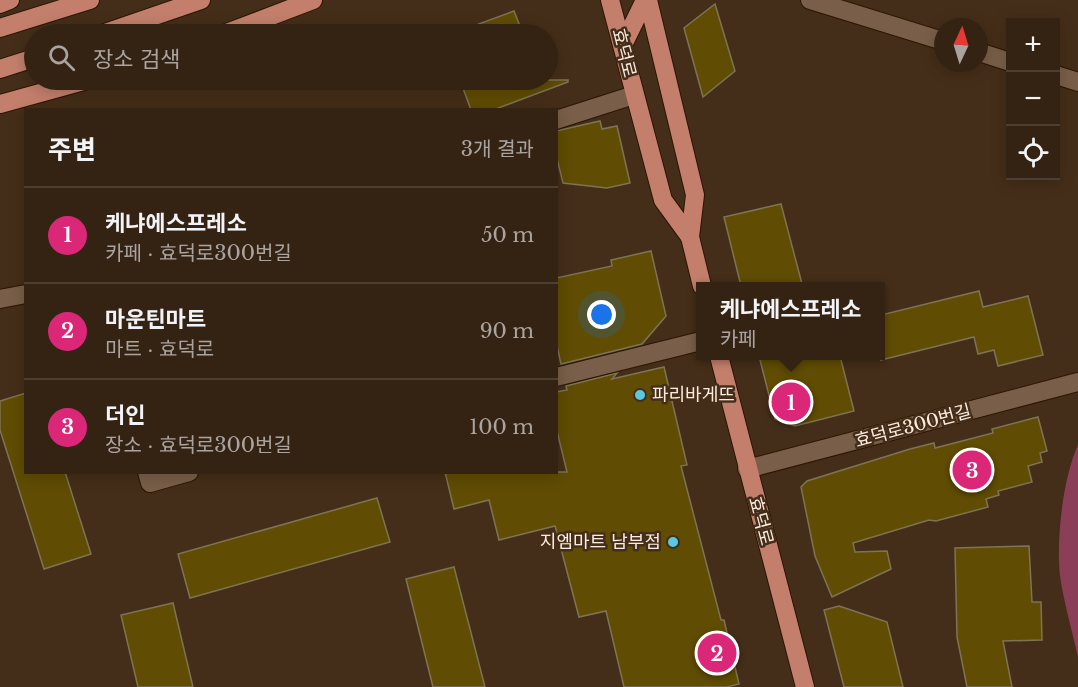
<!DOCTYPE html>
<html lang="ko">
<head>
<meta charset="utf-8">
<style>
  body { margin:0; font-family:"Libre Baskerville","Noto Sans KR",serif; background:#3c2a1c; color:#f1f3f6 }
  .controls { position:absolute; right:18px; top:18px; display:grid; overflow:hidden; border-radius:0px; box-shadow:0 3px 15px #0003 }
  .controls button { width:54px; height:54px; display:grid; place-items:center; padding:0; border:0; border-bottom:2px solid #4e3f33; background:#342213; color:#f1f3f6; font:30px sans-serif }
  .compass { position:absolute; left:934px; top:18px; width:54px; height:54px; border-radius:50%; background:#342213; box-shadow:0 3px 15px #0003; rotate:4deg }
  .you { position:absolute; left:602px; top:315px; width:21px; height:21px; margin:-15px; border:4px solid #fff; border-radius:50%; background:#1a73e8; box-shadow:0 0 0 9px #1a73e833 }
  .badge { display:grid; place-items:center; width:39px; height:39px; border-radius:50%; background:#db2777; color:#fff; font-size:20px; font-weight:700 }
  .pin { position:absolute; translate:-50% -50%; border:3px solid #fff; box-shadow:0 2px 6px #0006 }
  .popup { position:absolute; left:696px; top:282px; width:189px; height:78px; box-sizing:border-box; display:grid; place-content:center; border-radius:0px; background:#342213; filter:drop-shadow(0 2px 4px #0005); font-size:20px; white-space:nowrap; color:#a9a4a0 }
  .popup b { font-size:22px; color:#f1f3f6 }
  .popup::after { content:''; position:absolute; left:50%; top:100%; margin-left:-12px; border:12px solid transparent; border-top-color:#342213 }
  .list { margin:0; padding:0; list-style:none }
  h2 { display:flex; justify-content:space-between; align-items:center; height:78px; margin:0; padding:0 24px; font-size:26px }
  h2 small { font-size:20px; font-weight:400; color:#a9a4a0 }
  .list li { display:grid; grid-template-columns:39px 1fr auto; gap:18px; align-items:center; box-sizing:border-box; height:96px; padding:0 24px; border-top:2px solid #4e3f33 }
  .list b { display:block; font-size:22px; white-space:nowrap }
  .list p { margin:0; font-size:20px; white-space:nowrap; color:#a9a4a0 }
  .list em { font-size:20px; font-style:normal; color:#a9a4a0 }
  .icon { flex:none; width:33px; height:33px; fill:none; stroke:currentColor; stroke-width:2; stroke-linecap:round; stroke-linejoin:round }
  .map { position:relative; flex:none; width:1078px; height:687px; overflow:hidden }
  .search { position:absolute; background:#342213; box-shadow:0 3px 15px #0003; left:24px; top:24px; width:534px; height:66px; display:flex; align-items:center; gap:15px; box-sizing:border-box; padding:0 21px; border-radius:33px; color:#a9a4a0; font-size:22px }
  .panel { position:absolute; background:#342213; box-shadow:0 3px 15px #0003; left:24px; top:108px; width:534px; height:366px; border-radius:0px }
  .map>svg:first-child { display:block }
  .forest { fill:#8a3e57 }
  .building { fill:#604d03; stroke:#7e7354; stroke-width:1.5 }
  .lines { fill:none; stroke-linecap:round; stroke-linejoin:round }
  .minor-casing { stroke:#2b1602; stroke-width:20 }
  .major-casing { stroke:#2b1602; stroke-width:20 }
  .minor { stroke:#795f49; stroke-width:18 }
  .major { stroke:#c37f6c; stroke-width:18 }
  .poi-dot { fill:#57c9e1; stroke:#452e19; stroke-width:2 }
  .labels { text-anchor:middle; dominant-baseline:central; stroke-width:5; stroke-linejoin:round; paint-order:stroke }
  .street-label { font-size:18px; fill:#fcece0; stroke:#452e19 }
  .poi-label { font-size:18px; fill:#fcece0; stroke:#452e19; text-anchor:start }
</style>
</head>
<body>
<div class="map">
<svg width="1078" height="687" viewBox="0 0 1078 687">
  <rect width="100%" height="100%" fill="#452e19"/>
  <!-- forest -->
  <path class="forest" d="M 1078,445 L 1078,657 C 1072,630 1064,603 1060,576 C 1056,540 1063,477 1078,445 Z"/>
  <!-- building -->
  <g class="building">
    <path d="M 715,4 L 735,71 L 703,97 L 684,28 Z"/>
    <path d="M 514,11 L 523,34 L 457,34 L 457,32 Z"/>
    <path d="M 460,80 L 568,80 L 568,82 L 493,110 L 471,110 Z"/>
    <path d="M 600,121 L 602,129 L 617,126 L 630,183 L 607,188 L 563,183 L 556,155 L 556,131 Z"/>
    <path d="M 781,204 L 802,284 L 790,286 L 741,286 L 724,217 Z"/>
    <path d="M 651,251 L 666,316 L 642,344 L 561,364 L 556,341 L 556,278 L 612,266 L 611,260 Z"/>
    <path d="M 979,291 L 983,307 L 1028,296 L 1043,355 L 998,366 L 994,350 L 978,354 L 974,337 L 881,360 L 881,315 Z"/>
    <path d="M 759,356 L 840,356 L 854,411 L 795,426 L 775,419 Z"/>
    <path d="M 664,367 L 687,465 L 681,466 L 721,620 L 724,620 L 739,684 L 727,687 L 624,687 L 606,611 L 579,617 L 555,526 L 499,540 L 489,500 L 454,509 L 445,472 L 567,472 L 556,427 L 556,392 L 567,390 L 566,386 L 617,373 L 612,379 Z"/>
    <path d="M 26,393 L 26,472 L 65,472 L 91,554 L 44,569 L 0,430 L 0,401 Z"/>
    <path d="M 1038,417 L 1047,451 L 1040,453 L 1042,462 L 1028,466 L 1032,482 L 998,491 L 999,495 L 986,499 L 988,507 L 936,521 L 929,520 L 853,543 L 855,552 L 887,551 L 891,569 L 832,597 L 815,556 L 801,487 L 807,481 L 910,449 L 934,443 L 935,448 L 993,433 L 992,429 Z"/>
    <path d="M 377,498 L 390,542 L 190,598 L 178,554 Z"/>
    <path d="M 1029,546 L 1032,602 L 1041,602 L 1042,640 L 1003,641 L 1012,687 L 967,687 L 957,637 L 955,548 Z"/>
    <path d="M 454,567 L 485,687 L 433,687 L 406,579 Z"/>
    <path d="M 173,603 L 193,687 L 138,687 L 121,615 Z"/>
    <path d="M 839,606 L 887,622 L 903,687 L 844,687 L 824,610 Z"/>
  </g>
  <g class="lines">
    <!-- minor casing -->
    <g class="minor-casing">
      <g id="minor">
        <path d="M 810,0 L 943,41"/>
        <path d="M 979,52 L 1010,62"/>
        <path d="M 1056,75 L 1078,82"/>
        <path d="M 556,120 L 634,95"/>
        <path d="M 0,299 L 26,294"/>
        <path d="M 556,377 L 701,341"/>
        <path d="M 747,469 L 1078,382"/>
        <path d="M 147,472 L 150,483 L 189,472"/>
      </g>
    </g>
    <!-- major casing -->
    <g class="major-casing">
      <g id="major">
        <path d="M 610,0 L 663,200 L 690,237"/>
        <path d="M 648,0 L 695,195 L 690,237 L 702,286"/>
        <path d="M 0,4 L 10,0"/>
        <path d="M 0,28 L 90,0"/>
        <path d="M 102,34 L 201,0"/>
        <path d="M 224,34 L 313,0"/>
        <path d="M 623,45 L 645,0"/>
        <path d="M 0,69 L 34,58"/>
        <path d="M 0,104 L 87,80"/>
        <path d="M 719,356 L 805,687"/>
      </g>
    </g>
    <!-- minor -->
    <use href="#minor" class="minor"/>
    <!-- major -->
    <use href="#major" class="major"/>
  </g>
  <!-- markers -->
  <g class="poi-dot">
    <circle cx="640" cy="395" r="6"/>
    <circle cx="673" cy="542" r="6"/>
  </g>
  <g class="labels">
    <!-- street labels -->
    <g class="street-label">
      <text transform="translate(624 53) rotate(76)">효덕로</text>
      <text transform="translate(913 426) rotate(-15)">효덕로300번길</text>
      <text transform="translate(761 521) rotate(75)">효덕로</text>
    </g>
    <!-- poi labels -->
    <g class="poi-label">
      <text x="652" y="395">파리바게뜨</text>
      <text x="661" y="542" text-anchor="end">지엠마트 남부점</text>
    </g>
  </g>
</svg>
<div class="controls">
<button>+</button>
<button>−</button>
<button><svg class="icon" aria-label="locate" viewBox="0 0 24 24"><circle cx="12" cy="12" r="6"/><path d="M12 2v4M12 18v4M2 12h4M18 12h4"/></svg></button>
</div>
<svg class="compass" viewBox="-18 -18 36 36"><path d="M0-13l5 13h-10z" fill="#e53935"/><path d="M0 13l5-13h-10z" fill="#a9a4a0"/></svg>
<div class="you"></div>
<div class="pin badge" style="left:791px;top:402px">1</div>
<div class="popup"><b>케냐에스프레소</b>카페</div>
<div class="pin badge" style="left:717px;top:653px">2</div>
<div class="pin badge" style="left:972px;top:470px">3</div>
<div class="search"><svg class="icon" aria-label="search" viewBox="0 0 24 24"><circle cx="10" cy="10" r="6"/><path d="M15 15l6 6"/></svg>장소 검색</div>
<section class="panel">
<h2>주변<small>3개 결과</small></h2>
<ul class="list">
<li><span class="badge">1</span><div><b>케냐에스프레소</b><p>카페 · 효덕로300번길</p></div><em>50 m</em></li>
<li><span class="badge">2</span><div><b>마운틴마트</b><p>마트 · 효덕로</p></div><em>90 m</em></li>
<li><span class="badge">3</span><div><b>더인</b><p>장소 · 효덕로300번길</p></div><em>100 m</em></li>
</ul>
</section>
</div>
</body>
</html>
